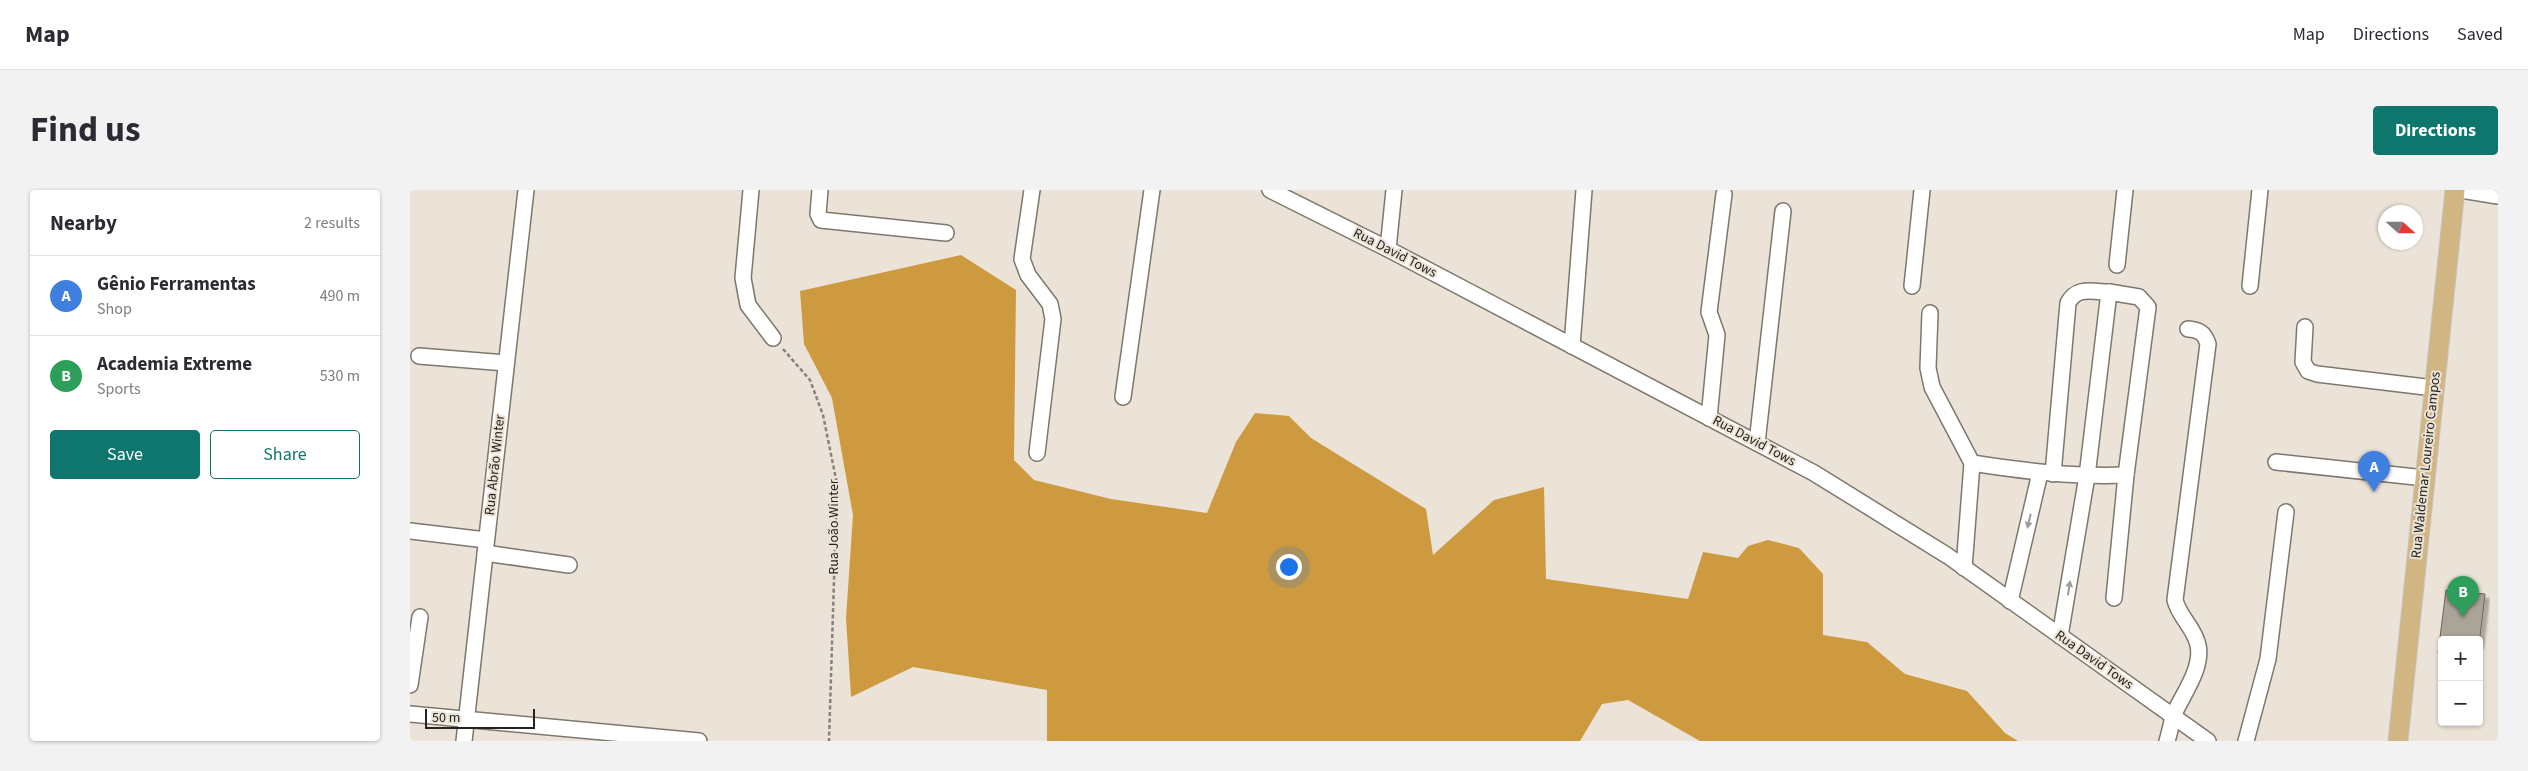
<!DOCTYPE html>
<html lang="en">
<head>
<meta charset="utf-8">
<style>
  body { margin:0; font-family:"Source Sans 3",sans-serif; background:#f2f2f3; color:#2b2b33 }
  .controls { position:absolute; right:15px; bottom:15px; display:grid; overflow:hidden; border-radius:5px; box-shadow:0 1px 4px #0004 }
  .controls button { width:45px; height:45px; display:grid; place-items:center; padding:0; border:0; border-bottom:1px solid #e1e1e2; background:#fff; color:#2b2b33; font:25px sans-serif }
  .compass { position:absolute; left:1968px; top:15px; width:45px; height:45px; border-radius:50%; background:#fff; box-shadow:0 1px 4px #0004; rotate:111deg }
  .scale { position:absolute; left:15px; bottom:12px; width:110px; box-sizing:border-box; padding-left:5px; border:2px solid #26231e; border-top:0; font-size:14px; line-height:18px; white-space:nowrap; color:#26231e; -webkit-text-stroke:4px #ebe3d7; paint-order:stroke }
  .you { position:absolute; left:878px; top:376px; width:18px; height:18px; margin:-12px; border:4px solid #fff; border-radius:50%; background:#1a73e8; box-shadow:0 0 0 8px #1a73e833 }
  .badge { display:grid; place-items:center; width:32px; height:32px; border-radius:50%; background:#0f766e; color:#fff; font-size:16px; font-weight:700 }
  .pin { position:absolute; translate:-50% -41px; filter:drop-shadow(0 1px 2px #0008) }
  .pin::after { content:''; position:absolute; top:26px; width:18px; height:15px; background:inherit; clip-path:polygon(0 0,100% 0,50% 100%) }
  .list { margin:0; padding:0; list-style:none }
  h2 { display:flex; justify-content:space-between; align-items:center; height:65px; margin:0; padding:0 20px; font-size:21px }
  h2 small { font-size:16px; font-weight:400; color:#7c7c81 }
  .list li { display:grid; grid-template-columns:32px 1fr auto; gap:15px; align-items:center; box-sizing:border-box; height:80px; padding:0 20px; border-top:1px solid #e1e1e2 }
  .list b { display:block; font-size:19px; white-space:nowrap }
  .list p { margin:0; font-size:16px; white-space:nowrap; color:#7c7c81 }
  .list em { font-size:16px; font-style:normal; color:#7c7c81 }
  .actions { display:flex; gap:10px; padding:15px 20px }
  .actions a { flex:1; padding:11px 0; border:1px solid #0f766e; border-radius:5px; text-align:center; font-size:18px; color:#0f766e }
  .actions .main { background:#0f766e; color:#fff }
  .map { position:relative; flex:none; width:2088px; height:551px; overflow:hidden; border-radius:5px }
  header { display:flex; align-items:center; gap:30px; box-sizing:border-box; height:70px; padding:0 25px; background:#fff; border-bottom:1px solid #e1e1e2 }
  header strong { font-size:24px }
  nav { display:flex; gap:28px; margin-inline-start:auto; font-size:18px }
  .intro { display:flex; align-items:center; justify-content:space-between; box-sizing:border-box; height:120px; padding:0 30px }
  h1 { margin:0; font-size:35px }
  .button { padding:12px 22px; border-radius:5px; background:#0f766e; color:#fff; font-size:18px; font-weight:700 }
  main { display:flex; gap:30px; padding:0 30px }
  aside { flex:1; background:#fff; border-radius:5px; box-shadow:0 1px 4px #0004 }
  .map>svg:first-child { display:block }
  .forest { fill:#ce9a3f }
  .building { fill:#aba498; stroke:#6a6359; filter:url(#shadow) }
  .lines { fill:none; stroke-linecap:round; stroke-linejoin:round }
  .minor-casing { stroke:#7e776c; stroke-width:18 }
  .major-casing { stroke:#c7c6c4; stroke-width:21 }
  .path { stroke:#88827a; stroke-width:2.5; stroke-dasharray:4 2.5; stroke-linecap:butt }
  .minor { stroke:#fff; stroke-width:15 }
  .major { stroke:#d1b583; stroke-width:19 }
  .oneway { fill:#9d9c9a }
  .labels { text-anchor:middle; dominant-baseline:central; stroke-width:4; stroke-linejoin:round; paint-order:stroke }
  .street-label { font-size:14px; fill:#26231e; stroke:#ebe3d7 }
</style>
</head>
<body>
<header>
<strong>Map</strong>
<nav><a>Map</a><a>Directions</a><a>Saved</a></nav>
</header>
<div class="intro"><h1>Find us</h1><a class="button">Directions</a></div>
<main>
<aside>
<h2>Nearby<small>2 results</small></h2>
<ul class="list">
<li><span class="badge" style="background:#3f7fe0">A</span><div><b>Gênio Ferramentas</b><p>Shop</p></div><em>490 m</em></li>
<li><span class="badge" style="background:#2e9e5b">B</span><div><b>Academia Extreme</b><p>Sports</p></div><em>530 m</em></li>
</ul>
<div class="actions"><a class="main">Save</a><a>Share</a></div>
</aside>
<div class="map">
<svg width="2088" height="551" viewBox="0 0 2088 551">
  <defs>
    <filter id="shadow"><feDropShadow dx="4.5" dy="4.5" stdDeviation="1" flood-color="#0004"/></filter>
  </defs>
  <rect width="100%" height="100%" fill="#ebe3d7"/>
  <!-- forest -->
  <path class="forest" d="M 551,65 L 606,100 L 604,270 L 624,290 L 701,309 L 797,323 L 826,252 L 845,223 L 879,226 L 901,248 L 1016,319 L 1023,365 L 1084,310 L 1134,297 L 1136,389 L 1278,409 L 1293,362 L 1328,368 L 1338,356 L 1358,350 L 1389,358 L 1413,384 L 1413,445 L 1457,452 L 1495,484 L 1557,501 L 1595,543 L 1608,551 L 1290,551 L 1218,510 L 1192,514 L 1170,551 L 637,551 L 637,500 L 503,477 L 441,507 L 436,428 L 443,325 L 422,208 L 394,154 L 390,101 Z"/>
  <!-- building -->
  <path class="building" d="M 2036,400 L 2075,404 L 2069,455 L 2069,450 L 2032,450 L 2032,463 L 2028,463 Z"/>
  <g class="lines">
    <!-- minor casing -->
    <g class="minor-casing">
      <g id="minor">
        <path d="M 341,0 L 333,88 L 338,115 L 363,148"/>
        <path d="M 410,0 L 408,24 L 411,30 L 536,43"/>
        <path d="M 622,0 L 612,69 L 618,85 L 640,114 L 643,129 L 627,263"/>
        <path d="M 860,0 L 978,59 L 1404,283 L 1538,366 L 1798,551"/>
        <path d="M 2051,0 L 2088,6"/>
        <path d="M 978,59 L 984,0"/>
        <path d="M 1707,75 L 1715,0"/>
        <path d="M 1502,96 L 1512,0"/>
        <path d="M 1840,96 L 1850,0"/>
        <path d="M 1520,123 L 1518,178 L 1522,197 L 1562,273 L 1554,378"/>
        <path d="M 1895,137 L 1893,172 L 1898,181 L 1907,184 L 2024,198"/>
        <path d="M 1162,156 L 1174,0"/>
        <path d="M 9,166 L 96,173"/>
        <path d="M 713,207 L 742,0"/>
        <path d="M 1299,228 L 1307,145 L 1299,122 L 1314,4"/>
        <path d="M 1347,253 L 1373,21"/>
        <path d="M 1866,272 L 2015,288"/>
        <path d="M 1562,273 C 1613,281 1663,287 1716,285"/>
        <path d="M 1643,284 L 1658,113 C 1667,96 1682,102 1699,102"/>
        <path d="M 0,341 L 76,350"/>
        <path d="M 75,363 L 159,375"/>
        <path d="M 1600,411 L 1630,283"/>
        <path d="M 1650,446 L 1677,286 L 1699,102 L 1729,107 L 1738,117 L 1716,285 L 1704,408"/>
        <path d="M 0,495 L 10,427"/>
        <path d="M 0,524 L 289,551"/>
        <path d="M 54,551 L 116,0"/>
        <path d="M 1757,551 C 1760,542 1761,533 1764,524 C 1773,504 1793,478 1788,455 C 1784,437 1769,427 1765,410 L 1798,154 C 1794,142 1789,140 1778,139"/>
        <path d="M 1836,551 L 1858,469 L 1876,322"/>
      </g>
    </g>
    <!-- major casing -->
    <g class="major-casing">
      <path id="major" d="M 1988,551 L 2045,0"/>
    </g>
    <!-- path -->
    <path class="path" d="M 373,159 L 400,190 L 413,225 L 427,294 L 419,551"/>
    <!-- minor -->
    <use href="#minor" class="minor"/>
    <!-- major -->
    <use href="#major" class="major"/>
  </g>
  <!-- one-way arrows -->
  <defs><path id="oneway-solid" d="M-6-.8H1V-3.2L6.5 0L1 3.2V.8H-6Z" transform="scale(1.25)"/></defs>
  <g class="oneway">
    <use href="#oneway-solid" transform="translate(1619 331) rotate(103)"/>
    <use href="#oneway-solid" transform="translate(1659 398) rotate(-81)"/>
  </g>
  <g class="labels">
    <!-- street labels -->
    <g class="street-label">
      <text transform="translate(985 63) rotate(27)">Rua David Tows</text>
      <text transform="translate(1344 251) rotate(28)">Rua David Tows</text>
      <text transform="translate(85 275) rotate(-84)">Rua Abrão Winter</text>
      <text transform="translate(2016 275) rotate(-84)">Rua Waldemar Loureiro Campos</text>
      <text transform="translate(424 337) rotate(-90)">Rua João Winter</text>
      <text transform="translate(1684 470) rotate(35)">Rua David Tows</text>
    </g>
  </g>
</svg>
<div class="controls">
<button>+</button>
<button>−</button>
</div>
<svg class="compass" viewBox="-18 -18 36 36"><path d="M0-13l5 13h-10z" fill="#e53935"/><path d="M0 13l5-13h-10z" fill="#7c7c81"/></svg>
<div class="scale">50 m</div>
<div class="you"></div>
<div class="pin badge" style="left:1964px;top:302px;background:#3f7fe0">A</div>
<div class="pin badge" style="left:2053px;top:427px;background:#2e9e5b">B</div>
</div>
</main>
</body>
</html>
